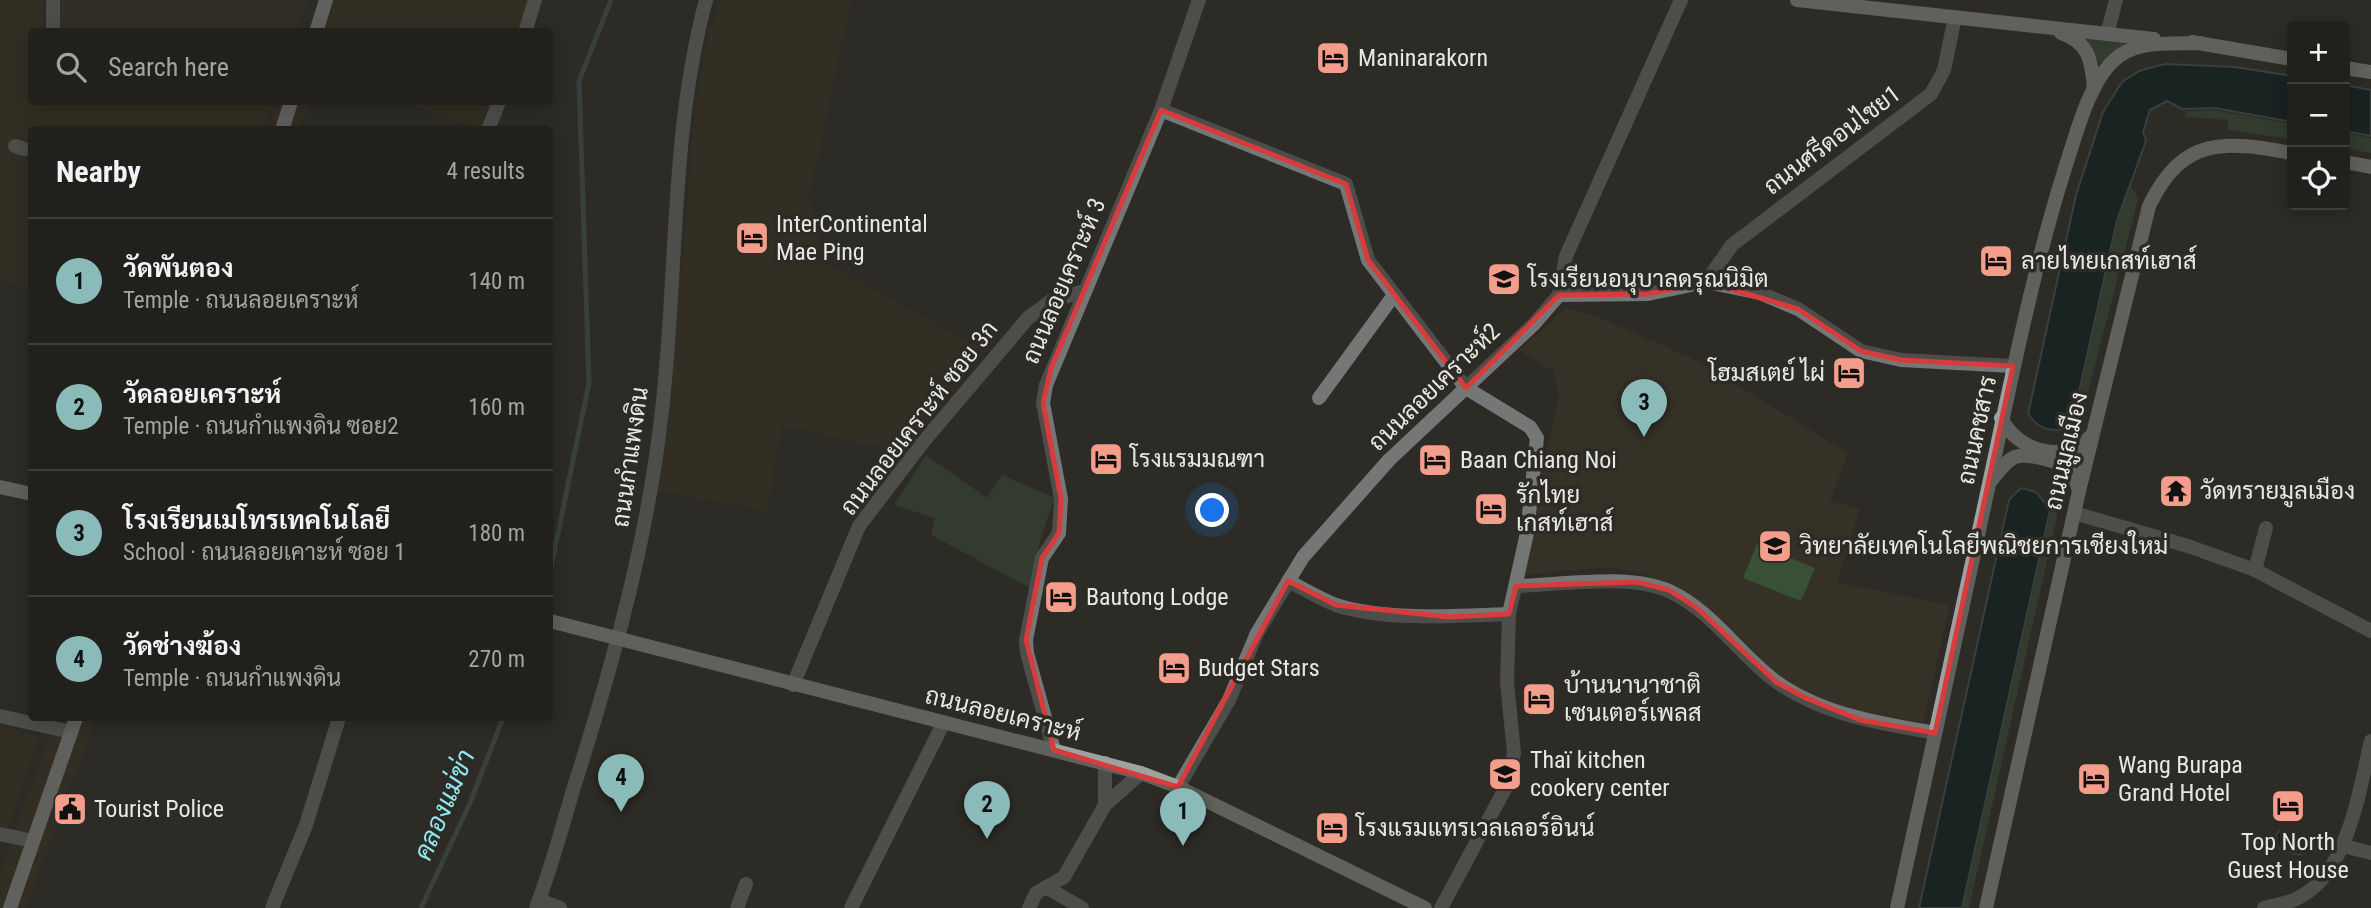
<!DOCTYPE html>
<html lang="en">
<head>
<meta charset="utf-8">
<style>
  body { margin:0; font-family:"Roboto Condensed",Sarabun,sans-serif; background:#2e2d29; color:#f1f3f6 }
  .controls { position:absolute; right:21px; top:21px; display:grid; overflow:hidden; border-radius:7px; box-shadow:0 4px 18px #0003 }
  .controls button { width:63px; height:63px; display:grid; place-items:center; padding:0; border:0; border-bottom:2px solid #3f3e3b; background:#22201c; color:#f1f3f6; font:35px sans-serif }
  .you { position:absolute; left:1213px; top:511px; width:24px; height:24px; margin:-18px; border:5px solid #fff; border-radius:50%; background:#1a73e8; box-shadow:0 0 0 10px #1a73e833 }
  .badge { display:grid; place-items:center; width:46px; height:46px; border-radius:50%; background:#8bbbb9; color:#111; font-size:23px; font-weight:700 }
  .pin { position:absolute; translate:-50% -58px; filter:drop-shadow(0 2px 4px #0008) }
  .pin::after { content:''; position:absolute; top:37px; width:24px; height:21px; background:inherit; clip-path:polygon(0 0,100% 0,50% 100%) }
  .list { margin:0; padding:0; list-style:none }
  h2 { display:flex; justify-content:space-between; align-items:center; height:91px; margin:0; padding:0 28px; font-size:30px }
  h2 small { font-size:23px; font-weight:400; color:#a2a3a3 }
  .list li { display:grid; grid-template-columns:46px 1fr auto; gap:21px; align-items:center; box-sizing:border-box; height:126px; padding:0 28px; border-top:2px solid #3f3e3b }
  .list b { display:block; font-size:26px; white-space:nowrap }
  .list p { margin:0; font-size:23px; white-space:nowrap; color:#a2a3a3 }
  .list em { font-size:23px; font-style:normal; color:#a2a3a3 }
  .icon { flex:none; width:38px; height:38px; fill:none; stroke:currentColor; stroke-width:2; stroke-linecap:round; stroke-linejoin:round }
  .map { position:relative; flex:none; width:2371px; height:908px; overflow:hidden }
  .search { position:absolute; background:#22201c; box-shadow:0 4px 18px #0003; left:28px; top:28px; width:525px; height:77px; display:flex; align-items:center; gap:18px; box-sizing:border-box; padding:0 24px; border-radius:7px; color:#a2a3a3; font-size:26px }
  .panel { position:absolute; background:#22201c; box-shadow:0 4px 18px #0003; left:28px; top:126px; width:525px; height:595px; border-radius:7px }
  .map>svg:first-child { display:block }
  .commercial { fill:#3b3121 }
  .built { fill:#363126 }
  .green { fill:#394f36 }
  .water { fill:#00191b; stroke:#465757; stroke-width:2 }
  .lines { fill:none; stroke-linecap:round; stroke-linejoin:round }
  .stream { stroke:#465757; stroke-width:5 }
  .street { stroke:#747776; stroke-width:14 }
  .secondary { stroke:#9da2a0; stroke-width:14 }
  .marked { fill:none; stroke:#d83b3b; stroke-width:5; stroke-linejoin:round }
  .labels { text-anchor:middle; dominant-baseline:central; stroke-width:7; stroke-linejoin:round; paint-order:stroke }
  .poi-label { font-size:24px; fill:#e9e7e4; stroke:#2d2b26; text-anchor:start }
  .street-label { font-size:24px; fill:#e9e7e4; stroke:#2d2b26 }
  .water-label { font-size:26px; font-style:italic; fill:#8fe8ef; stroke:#2d2b26 }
</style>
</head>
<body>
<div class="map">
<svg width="2371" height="908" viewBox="0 0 2371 908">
  <rect width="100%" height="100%" fill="#2d2b26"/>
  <!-- commercial -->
  <g class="commercial">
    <path d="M 0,0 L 43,0 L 42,31 L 32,32 L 32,102 L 273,102 L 263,129 L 32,130 L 31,291 L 0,279 Z"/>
    <path d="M 335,0 L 530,0 L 519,31 L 323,32 Z"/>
    <path d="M 720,0 L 851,0 L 809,198 L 827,264 L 986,351 L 904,452 L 783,425 L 766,511 L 658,490 L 669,422 L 694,123 L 705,46 Z"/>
    <path d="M 276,102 L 309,102 L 299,129 L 266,130 Z"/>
    <path d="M 403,102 L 493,102 L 482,130 Z"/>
    <path d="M 56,718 L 96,718 L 26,908 L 0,908 L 0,872 Z"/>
    <path d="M 0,727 L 40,736 L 0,851 Z"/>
  </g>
  <!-- built -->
  <g class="built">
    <path d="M 60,0 L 308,0 L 297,31 L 59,32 Z"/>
    <path d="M 1566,308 L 1595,316 L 1692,358 L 1848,453 L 1830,501 L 1860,509 L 1837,582 L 1950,605 L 1923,723 L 1862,715 L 1810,695 L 1767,668 L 1681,589 L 1639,573 L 1609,567 L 1525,575 L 1535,507 L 1559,395 L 1553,371 L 1519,350 Z"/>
  </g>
  <!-- green -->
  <g class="green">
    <path d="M 2081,37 L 2131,43 L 2100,64 Z"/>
    <path d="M 2214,110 L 2292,124 L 2292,139 L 2228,130 L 2228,120 L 2186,117 L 2185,111 Z"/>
    <path d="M 2345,133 L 2371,138 L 2371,153 L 2345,148 Z"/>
    <path d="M 2130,184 L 2138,199 L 2080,423 L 2073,422 L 2118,220 Z"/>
    <path d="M 926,455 L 987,498 L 1002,475 L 1055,498 L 1042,533 L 1030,588 L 931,535 L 935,518 L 894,505 Z"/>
    <path d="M 2051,511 L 2058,512 L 1969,908 L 1963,908 Z"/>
    <path d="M 1757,544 L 1815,568 L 1801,601 L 1743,578 Z"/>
  </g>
  <!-- water -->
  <g class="water">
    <path d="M 2165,64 L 2235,67 L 2292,76 L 2292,122 L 2215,108 L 2182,109 L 2167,101 L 2150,110 L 2143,132 L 2146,141 L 2117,220 L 2073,419 L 2064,430 C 2047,431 2038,428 2028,414 L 2076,195 L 2103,112 L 2122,82 L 2139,71 Z"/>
    <path d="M 2345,85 L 2371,90 L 2371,136 L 2345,131 Z"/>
    <path d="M 2021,488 L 2036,492 L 2050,510 L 1962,908 L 1919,908 L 2009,500 Z"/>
    <path d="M 2280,831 L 2305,838 L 2307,849 L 2299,855 L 2278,848 L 2276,834 Z"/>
  </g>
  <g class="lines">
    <!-- stream -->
    <g class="stream">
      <path d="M 550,572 L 589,383 L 579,81 L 611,0"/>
      <path d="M 421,908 L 470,803 L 503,718"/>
    </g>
    <!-- street -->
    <g class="street">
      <path d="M 53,32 L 53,0"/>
      <path d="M 525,32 L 535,0"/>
      <path d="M 2107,34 L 2116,0"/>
      <path d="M 1161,110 L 1346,184 L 1368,260 L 1466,388 L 1530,427 L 1537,438 L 1527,533 L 1509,614 L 1507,682 L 1514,753 L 1506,787 L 1441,908"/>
      <path d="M 488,130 L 499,102"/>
      <path d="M 15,146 L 24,149"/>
      <path d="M 1706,282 L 1732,245 L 1931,94 L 1944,70 L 1955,17"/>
      <path d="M 1559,295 L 1648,294 L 1706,282 L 1760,293 L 1798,309 L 1861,351 L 1901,360 L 2013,366"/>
      <path d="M 1319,398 L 1394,295"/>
      <path d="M 2074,513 L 2188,546 L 2255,570 L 2371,631"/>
      <path d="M 2255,570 L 2266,528"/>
      <path d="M 1288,581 C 1304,589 1320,599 1336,605 C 1383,621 1460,616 1509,614"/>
      <path d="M 1516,586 C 1560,585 1629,573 1669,591 C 1711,610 1738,653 1774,680 C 1821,715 1880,723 1935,733"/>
      <path d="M 793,685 L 859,526 L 924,441 L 1028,318 L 1051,301 L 1084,291"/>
      <path d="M 0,716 L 71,732"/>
      <path d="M 1054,750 L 1027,653 L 1026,640 L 1042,558 L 1059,533 L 1061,499 L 1043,403 L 1046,385 L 1161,110 L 1199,0"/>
      <path d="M 1105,763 L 1105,805"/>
      <path d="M 1178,787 L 1229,700 L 1257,633 L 1303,557 L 1389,460 L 1534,324 L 1559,295 L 1566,256 L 1681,0"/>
      <path d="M 0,834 L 33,841"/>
      <path d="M 2344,846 L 2371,853"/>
      <path d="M 1046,887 L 1082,908"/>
      <path d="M 539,900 L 560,908"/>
      <path d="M 272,908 L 306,825 L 339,718"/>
      <path d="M 536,908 C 551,869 562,827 574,787 C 613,664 648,538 662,410 C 678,273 670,134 706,0"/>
      <path d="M 737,908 L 746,884"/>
      <path d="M 851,908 L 943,724"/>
      <path d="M 1029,908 L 1036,893 L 1064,877 L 1105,805 L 1141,773"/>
      <path d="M 2264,908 C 2274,905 2286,904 2296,899 C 2348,876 2359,790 2371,741"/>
    </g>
    <!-- secondary -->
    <g class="secondary">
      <path d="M 1797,0 L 2154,39"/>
      <path d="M 316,32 L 326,0"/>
      <path d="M 2061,33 C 2089,42 2092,62 2094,88"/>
      <path d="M 2192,42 L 2292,59"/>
      <path d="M 2345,68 L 2371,72"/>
      <path d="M 282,130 L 291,102"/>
      <path d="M 2345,162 L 2371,167"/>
      <path d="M 2001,418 C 2018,452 2065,465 2091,436"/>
      <path d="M 1990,482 C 1997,474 2005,461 2015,457 C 2028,453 2060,461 2069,470 C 2075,476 2077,483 2079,491"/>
      <path d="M 0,487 L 32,494"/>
      <path d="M 550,621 L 1141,773 L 1178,787 L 1425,908"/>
      <path d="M 10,908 L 76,718"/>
      <path d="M 1897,908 C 1928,767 1959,625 1989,484 C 2012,376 2033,269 2066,165 C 2077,132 2087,89 2111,63 C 2133,39 2170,44 2201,43"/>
      <path d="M 1986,908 L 2079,491 L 2149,206 C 2183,135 2226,141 2292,153"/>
    </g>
  </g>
  <!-- marked area -->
  <path d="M0 0H2371V908H0ZM 1161,110 L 1346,184 L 1368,260 L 1466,388 L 1559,295 L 1648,294 L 1706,282 L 1798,309 L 1861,351 L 1901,360 L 2013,366 L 1935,733 L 1860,720 L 1806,698 L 1776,682 L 1697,608 L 1669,590 L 1637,582 L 1516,586 L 1509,614 L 1449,617 L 1336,605 L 1288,581 L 1178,787 L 1054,750 L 1026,640 L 1042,558 L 1059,533 L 1061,499 L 1043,403 L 1051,368 Z" fill="#2d2b26" fill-opacity=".55" fill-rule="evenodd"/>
  <path class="marked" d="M 1161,110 L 1346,184 L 1368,260 L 1466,388 L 1559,295 L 1648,294 L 1706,282 L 1798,309 L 1861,351 L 1901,360 L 2013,366 L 1935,733 L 1860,720 L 1806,698 L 1776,682 L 1697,608 L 1669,590 L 1637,582 L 1516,586 L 1509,614 L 1449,617 L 1336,605 L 1288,581 L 1178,787 L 1054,750 L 1026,640 L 1042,558 L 1059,533 L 1061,499 L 1043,403 L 1051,368 Z"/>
  <!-- icons -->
  <defs>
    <g id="hotel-square" transform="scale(1.75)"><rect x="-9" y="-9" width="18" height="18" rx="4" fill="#f49d8b" stroke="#2d2b26"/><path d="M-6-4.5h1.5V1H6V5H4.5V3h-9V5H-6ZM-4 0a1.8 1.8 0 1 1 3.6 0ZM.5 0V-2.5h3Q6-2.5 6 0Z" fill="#111"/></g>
    <g id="school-square" transform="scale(1.75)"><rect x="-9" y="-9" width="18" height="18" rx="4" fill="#f49d8b" stroke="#2d2b26"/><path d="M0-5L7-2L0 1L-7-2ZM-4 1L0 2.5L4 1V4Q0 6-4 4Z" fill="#111"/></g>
    <g id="temple-square" transform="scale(1.75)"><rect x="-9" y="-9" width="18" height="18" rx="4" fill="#f49d8b" stroke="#2d2b26"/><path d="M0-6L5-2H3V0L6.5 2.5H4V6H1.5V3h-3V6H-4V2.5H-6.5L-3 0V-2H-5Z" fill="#111"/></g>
    <g id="university-square" transform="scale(1.75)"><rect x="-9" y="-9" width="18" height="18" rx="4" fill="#f49d8b" stroke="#2d2b26"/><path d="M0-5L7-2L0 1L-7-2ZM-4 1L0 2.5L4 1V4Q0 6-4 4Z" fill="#111"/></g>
    <g id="civic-square" transform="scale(1.75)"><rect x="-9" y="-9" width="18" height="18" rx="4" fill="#f49d8b" stroke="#2d2b26"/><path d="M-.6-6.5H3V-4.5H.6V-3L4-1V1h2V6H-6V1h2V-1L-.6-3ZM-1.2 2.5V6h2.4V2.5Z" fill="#111"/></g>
  </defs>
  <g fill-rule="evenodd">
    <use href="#hotel-square" x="1333" y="58"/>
    <use href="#hotel-square" x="752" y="238"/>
    <use href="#hotel-square" x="1996" y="261"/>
    <use href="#school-square" x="1504" y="279"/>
    <use href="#hotel-square" x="1849" y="373"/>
    <use href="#hotel-square" x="1106" y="459"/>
    <use href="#hotel-square" x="1435" y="460"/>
    <use href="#temple-square" x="2176" y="491"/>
    <use href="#hotel-square" x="1491" y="509"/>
    <use href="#university-square" x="1775" y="546"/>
    <use href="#hotel-square" x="1061" y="597"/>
    <use href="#hotel-square" x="1174" y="668"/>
    <use href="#hotel-square" x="1539" y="699"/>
    <use href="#school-square" x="1505" y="774"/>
    <use href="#hotel-square" x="2094" y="779"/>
    <use href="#hotel-square" x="2288" y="806"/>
    <use href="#civic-square" x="70" y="809"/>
    <use href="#hotel-square" x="1332" y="828"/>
  </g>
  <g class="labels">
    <!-- poi labels -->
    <g class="poi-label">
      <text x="1358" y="58">Maninarakorn</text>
      <text x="776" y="224">InterContinental<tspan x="776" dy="28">Mae Ping</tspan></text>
      <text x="2021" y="261">ลายไทยเกสท์เฮาส์</text>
      <text x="1528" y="279">โรงเรียนอนุบาลดรุณนิมิต</text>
      <text x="1825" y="373" text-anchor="end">โฮมสเตย์ ไผ่</text>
      <text x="1130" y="459">โรงแรมมณฑา</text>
      <text x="1460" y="460">Baan Chiang Noi</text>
      <text x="2200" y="491">วัดทรายมูลเมือง</text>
      <text x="1516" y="495">รักไทย<tspan x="1516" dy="28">เกสท์เฮาส์</tspan></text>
      <text x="1800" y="546">วิทยาลัยเทคโนโลยีพณิชยการเชียงใหม่</text>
      <text x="1086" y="597">Bautong Lodge</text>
      <text x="1198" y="668">Budget Stars</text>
      <text x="1564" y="685">บ้านนานาชาติ<tspan x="1564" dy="28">เซนเตอร์เพลส</tspan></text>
      <text x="1530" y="760">Thaï kitchen<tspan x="1530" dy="28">cookery center</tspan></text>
      <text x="2118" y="765">Wang Burapa<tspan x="2118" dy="28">Grand Hotel</tspan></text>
      <text x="94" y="809">Tourist Police</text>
      <text x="1356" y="828">โรงแรมแทรเวลเลอร์อินน์</text>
      <text x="2288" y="842" text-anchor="middle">Top North<tspan x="2288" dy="28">Guest House</tspan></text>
    </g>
    <!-- street labels -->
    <g class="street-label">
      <text transform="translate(1832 140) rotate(-37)">ถนนศรีดอนไชย1</text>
      <text transform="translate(1064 281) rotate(-67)">ถนนลอยเคราะห์ 3</text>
      <text transform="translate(1434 387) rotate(-44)">ถนนลอยเคราะห์2</text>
      <text transform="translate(919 418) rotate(-52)">ถนนลอยเคราะห์ ซอย 3ก</text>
      <text transform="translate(1977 430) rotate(-78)">ถนนคชสาร</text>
      <text transform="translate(2066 451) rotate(-77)">ถนนมูลเมือง</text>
      <text transform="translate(630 457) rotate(-82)">ถนนกำแพงดิน</text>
      <text transform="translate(1003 714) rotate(14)">ถนนลอยเคราะห์</text>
    </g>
    <!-- water labels -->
    <g class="water-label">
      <text transform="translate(444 805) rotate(-67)">คลองแม่ข่า</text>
    </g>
  </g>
</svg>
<div class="controls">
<button>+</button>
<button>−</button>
<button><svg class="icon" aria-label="locate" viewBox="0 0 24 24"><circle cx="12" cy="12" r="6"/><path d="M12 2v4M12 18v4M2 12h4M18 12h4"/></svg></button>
</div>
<div class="you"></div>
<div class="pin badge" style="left:1183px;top:846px">1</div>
<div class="pin badge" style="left:987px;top:839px">2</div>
<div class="pin badge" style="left:1644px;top:437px">3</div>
<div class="pin badge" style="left:621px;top:812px">4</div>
<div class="search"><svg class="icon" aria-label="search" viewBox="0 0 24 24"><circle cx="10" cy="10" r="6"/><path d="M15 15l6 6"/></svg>Search here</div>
<section class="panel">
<h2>Nearby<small>4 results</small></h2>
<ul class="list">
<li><span class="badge">1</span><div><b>วัดพันตอง</b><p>Temple · ถนนลอยเคราะห์</p></div><em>140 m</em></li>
<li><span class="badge">2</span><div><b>วัดลอยเคราะห์</b><p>Temple · ถนนกำแพงดิน ซอย2</p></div><em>160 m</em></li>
<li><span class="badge">3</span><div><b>โรงเรียนเมโทรเทคโนโลยี</b><p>School · ถนนลอยเคาะห์ ซอย 1</p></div><em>180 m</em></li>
<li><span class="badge">4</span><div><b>วัดช่างฆ้อง</b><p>Temple · ถนนกำแพงดิน</p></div><em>270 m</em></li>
</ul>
</section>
</div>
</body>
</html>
